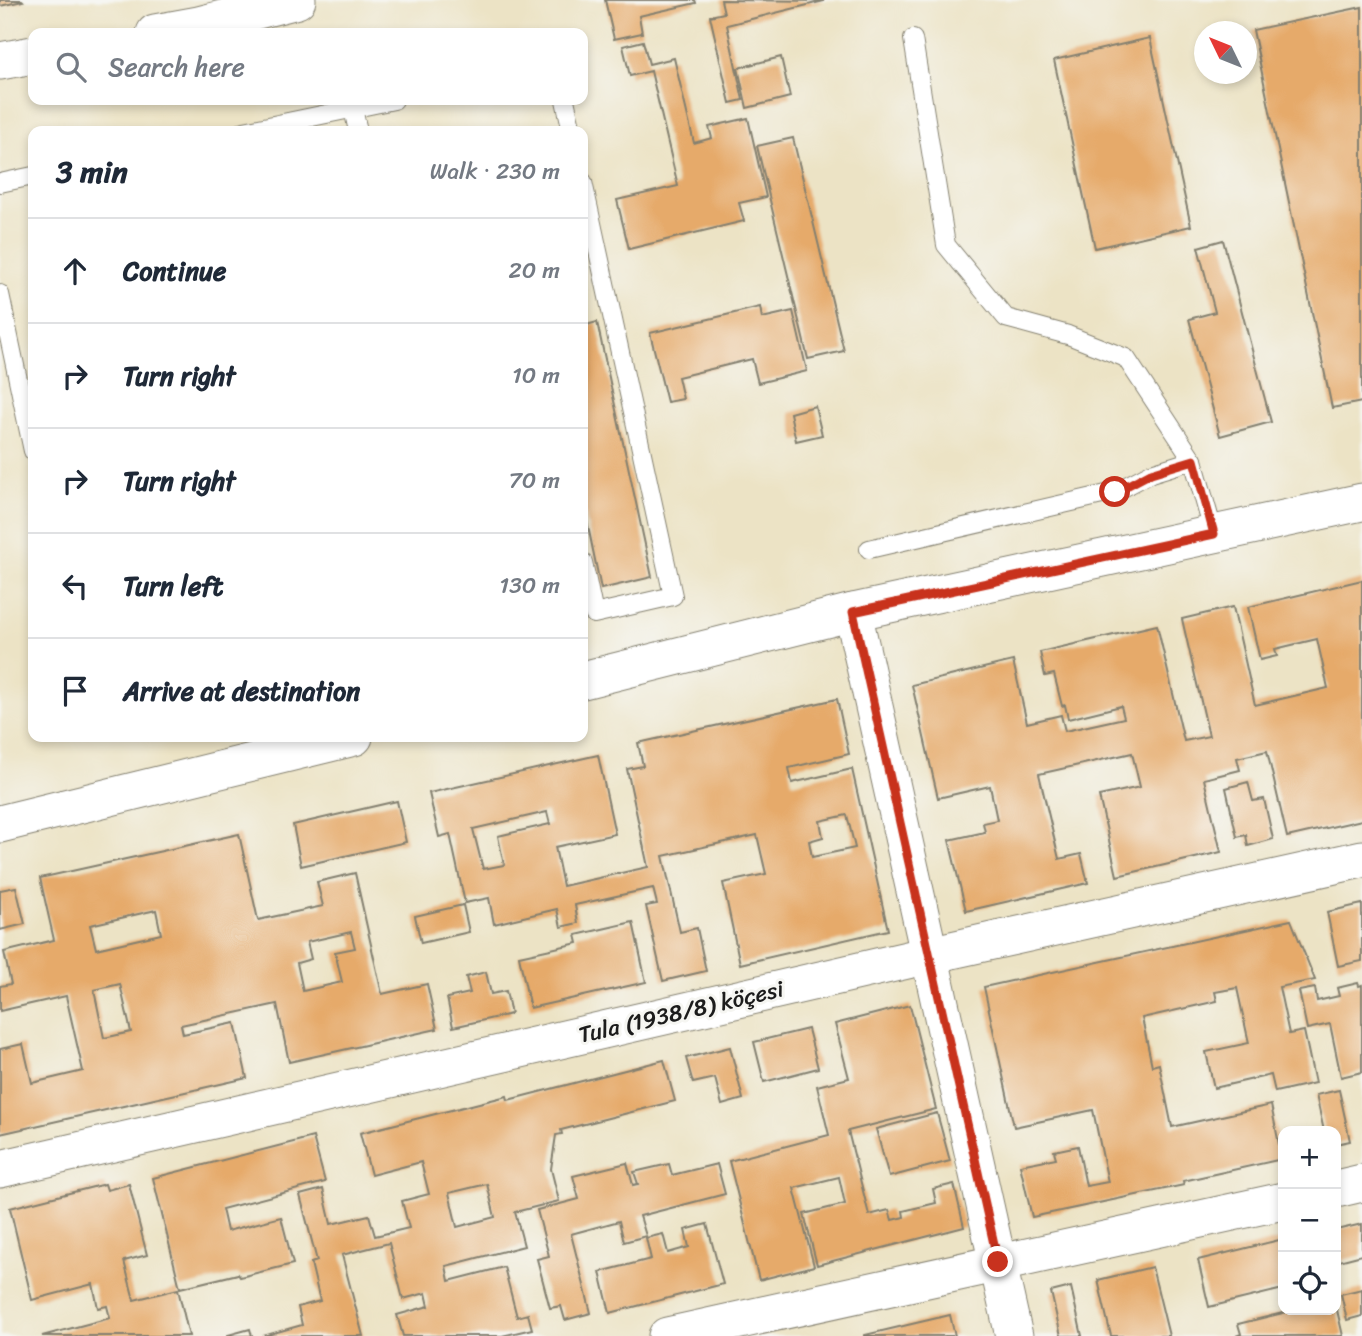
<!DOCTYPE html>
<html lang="en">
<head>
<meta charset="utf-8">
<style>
  body { margin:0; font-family:Sriracha,sans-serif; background:#f6f6f7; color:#1f2937 }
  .controls { position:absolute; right:21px; bottom:21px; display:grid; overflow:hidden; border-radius:14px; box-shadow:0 4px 10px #0003 }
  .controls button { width:63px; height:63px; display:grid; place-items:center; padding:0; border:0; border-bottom:2px solid #e0e1e3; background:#fff; color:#1f2937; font:35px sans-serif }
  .compass { position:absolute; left:1194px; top:21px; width:63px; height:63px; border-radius:50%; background:#fff; box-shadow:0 4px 10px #0003; rotate:313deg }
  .stop { position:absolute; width:21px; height:21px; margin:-16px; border:5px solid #c8321e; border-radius:50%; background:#fff }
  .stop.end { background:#c8321e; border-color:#fff; box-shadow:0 2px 7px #0008 }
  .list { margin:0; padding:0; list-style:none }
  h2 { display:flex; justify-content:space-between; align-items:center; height:91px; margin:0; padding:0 28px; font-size:30px }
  h2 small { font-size:23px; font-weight:400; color:#747a83 }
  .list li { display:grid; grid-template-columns:46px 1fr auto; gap:21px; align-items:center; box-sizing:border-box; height:105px; padding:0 28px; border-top:2px solid #e0e1e3 }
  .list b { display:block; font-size:26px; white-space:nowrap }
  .list em { font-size:23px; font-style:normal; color:#747a83 }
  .icon { flex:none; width:38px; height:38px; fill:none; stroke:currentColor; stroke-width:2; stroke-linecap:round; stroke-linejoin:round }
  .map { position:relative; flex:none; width:1362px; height:1336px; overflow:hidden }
  .search { position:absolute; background:#fff; box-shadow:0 4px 10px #0003; left:28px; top:28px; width:560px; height:77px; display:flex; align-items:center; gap:18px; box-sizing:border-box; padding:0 24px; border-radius:14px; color:#747a83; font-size:26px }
  .panel { position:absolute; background:#fff; box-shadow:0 4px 10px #0003; left:28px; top:126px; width:560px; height:616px; border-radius:14px }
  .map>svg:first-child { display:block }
  .building { fill:#e6aa6a; fill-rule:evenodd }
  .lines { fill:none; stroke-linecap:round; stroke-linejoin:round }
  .service-casing { stroke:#848070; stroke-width:20 }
  .minor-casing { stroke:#848070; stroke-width:39 }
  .service { stroke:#fff; stroke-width:18 }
  .minor { stroke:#fff; stroke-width:37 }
  .route { stroke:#c8321e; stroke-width:9 }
  .labels { text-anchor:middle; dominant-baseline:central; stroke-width:6; stroke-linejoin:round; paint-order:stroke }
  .street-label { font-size:23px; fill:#1c1c1c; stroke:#f6f6f2 }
</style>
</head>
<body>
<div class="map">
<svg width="1362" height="1336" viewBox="0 0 1362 1336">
  <rect width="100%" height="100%" fill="#f6f6f2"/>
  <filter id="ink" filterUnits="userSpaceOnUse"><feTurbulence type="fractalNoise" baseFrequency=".0143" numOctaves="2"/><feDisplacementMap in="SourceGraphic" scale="14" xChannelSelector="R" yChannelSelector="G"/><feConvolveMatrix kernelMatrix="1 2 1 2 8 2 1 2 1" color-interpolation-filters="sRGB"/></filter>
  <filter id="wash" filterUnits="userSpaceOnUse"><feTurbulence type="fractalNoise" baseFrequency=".00686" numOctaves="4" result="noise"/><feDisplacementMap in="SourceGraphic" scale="28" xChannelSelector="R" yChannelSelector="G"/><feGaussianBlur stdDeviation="1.57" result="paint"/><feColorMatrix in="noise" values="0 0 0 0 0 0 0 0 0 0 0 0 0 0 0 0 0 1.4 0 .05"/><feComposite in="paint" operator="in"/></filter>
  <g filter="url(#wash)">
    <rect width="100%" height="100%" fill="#ece3c5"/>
    <g id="blocks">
      <!-- building -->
      <g class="building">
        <path d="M 0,0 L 22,0 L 23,1 L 0,6 Z"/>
        <path d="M 605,0 L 695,0 L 696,3 L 639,16 L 642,33 L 614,39 Z"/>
        <path d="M 721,0 L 824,1 L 727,25 L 743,100 L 730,103 L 710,16 L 724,13 Z"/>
        <path d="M 1362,7 L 1362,402 L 1332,408 L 1253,30 Z"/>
        <path d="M 1150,38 L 1191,226 L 1095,248 L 1054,60 Z"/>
        <path d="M 643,41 L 649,64 L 674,58 L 694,143 L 712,138 L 709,127 L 748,118 L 766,197 L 739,203 L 744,221 L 629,249 L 617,200 L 678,186 L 651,71 L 630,76 L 623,46 Z"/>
        <path d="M 781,57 L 790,97 L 747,108 L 738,68 Z"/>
        <path d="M 793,138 L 844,351 L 808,359 L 757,146 Z"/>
        <path d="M 1223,240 L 1271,422 L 1220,436 L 1189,319 L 1215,312 L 1198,247 Z"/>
        <path d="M 760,307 L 762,318 L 793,311 L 807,371 L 758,383 L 752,359 L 678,377 L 683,399 L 667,402 L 650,333 Z"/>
        <path d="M 597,322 L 652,577 L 601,589 L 583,502 L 583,326 Z"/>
        <path d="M 815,406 L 822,435 L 796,441 L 790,413 Z"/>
        <path d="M 1362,580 L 1362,820 L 1287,837 L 1267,751 L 1237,758 L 1240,770 L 1204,779 L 1221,852 L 1117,876 L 1099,796 L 1140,787 L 1132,753 L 1039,774 L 1059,859 L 1081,854 L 1088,883 L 966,911 L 949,840 L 985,832 L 983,823 L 997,820 L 990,786 L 938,798 L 912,685 L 1013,661 L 1027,723 L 1061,715 L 1065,731 L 1124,718 L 1121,706 L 1068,719 L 1065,705 L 1062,706 L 1054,674 L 1045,676 L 1040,652 L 1157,625 L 1184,741 L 1209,736 L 1182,619 L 1233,607 L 1255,705 L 1328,688 L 1317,639 L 1275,649 L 1277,656 L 1260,660 L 1248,607 Z"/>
        <path d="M 837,699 L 849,754 L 789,768 L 792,783 L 852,769 L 888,930 L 740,964 L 723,883 L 766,874 L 757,835 L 663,856 L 680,932 L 697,928 L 706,971 L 663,981 L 646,906 L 657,904 L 653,888 L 575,905 L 578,923 L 561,927 L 557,909 L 494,924 L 489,898 L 465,903 L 450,834 L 439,837 L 429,793 L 598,755 L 615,834 L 555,847 L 563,886 L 648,867 L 627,769 L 643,766 L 638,743 ZM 547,812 L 550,824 L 498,836 L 504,865 L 483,869 L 473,829 ZM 847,815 L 855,848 L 812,857 L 809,841 L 823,837 L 820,821 Z"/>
        <path d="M 1248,782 L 1253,801 L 1264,799 L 1273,839 L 1248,846 L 1246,835 L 1237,837 L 1226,788 Z"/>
        <path d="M 397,801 L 406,842 L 301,866 L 293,825 Z"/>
        <path d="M 239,834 L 258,920 L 323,906 L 317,882 L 355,873 L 382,994 L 427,984 L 437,1029 L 289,1062 L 277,1004 L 181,1025 L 183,1034 L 235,1023 L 247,1078 L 0,1134 L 0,1049 L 23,1044 L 32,1083 L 83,1071 L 66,996 L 0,1011 L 0,986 L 11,984 L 4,952 L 54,940 L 40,878 ZM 156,910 L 161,934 L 96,949 L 90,925 ZM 351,932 L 355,948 L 335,952 L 342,982 L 303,991 L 297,963 L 311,959 L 307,942 ZM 120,984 L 131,1032 L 104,1038 L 94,990 Z"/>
        <path d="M 16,887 L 25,924 L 0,930 L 0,890 Z"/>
        <path d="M 1362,904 L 1362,961 L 1338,966 L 1327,912 Z"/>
        <path d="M 463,905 L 469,932 L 421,943 L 415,916 Z"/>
        <path d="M 1291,920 L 1315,980 L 1279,987 L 1289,1034 L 1304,1031 L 1315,1083 L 1275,1092 L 1271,1075 L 1214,1088 L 1206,1052 L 1249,1043 L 1237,988 L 1215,992 L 1217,1001 L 1142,1018 L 1152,1066 L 1159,1064 L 1172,1127 L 1271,1105 L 1282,1159 L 1183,1181 L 1184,1185 L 1032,1217 L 1020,1165 L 1056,1158 L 1054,1151 L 1078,1146 L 1086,1186 L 1108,1182 L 1093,1110 L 1014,1127 L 984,987 Z"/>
        <path d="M 633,922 L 646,982 L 530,1008 L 519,956 L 578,943 L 576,935 Z"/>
        <path d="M 486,972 L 491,994 L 506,991 L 511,1014 L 453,1027 L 447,998 L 470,993 L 466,977 Z"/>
        <path d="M 1358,983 L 1359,986 L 1362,985 L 1362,1072 L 1341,1077 L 1330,1024 L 1307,1029 L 1299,991 L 1315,988 L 1317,1001 L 1339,996 L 1337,988 Z"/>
        <path d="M 910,1005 L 936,1109 L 848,1131 L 869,1215 L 889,1210 L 892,1220 L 904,1217 L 903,1211 L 936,1203 L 933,1189 L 954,1184 L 964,1227 L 817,1265 L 804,1214 L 845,1204 L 839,1177 L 794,1188 L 814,1266 L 759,1280 L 729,1161 L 829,1135 L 817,1086 L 849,1078 L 835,1024 Z"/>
        <path d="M 808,1029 L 818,1068 L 764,1082 L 754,1042 Z"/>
        <path d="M 730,1047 L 743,1099 L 722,1105 L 715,1078 L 693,1083 L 686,1058 Z"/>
        <path d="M 664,1060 L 675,1101 L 561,1130 L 562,1134 L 556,1135 L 551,1169 L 559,1201 L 515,1212 L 524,1246 L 446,1266 L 449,1281 L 504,1267 L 517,1317 L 528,1314 L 532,1329 L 502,1336 L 403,1336 L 397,1315 L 429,1306 L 426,1293 L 403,1299 L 389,1243 L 342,1255 L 363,1336 L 263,1336 L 302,1325 L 298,1307 L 320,1301 L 311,1263 L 317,1261 L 300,1195 L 323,1189 L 331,1224 L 369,1215 L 375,1236 L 409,1228 L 402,1201 L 429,1194 L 421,1162 L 371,1175 L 360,1133 L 507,1096 L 508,1100 ZM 487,1184 L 495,1217 L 457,1227 L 449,1193 Z"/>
        <path d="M 1339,1090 L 1350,1141 L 1336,1144 L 1336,1131 L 1324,1131 L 1316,1095 Z"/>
        <path d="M 937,1113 L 950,1161 L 889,1177 L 876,1129 Z"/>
        <path d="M 313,1137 L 325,1182 L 222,1209 L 227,1231 L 281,1217 L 293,1264 L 240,1277 L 238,1274 L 180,1288 L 153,1178 Z"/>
        <path d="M 627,1163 L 633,1185 L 638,1184 L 634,1172 L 669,1164 L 672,1175 L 717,1164 L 725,1194 L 640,1216 L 646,1236 L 624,1242 L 619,1221 L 571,1234 L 591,1313 L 565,1320 L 561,1306 L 550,1308 L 537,1259 L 549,1256 L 537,1210 L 579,1199 L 573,1176 Z"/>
        <path d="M 105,1184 L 107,1190 L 129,1184 L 147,1255 L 124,1261 L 134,1300 L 178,1289 L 189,1336 L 42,1336 L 110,1318 L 107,1306 L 98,1308 L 93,1284 L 32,1300 L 10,1208 Z"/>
        <path d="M 707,1224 L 723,1284 L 610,1313 L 600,1272 L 651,1259 L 646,1238 L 663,1234 L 668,1253 L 689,1247 L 685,1230 Z"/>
        <path d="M 1362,1224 L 1362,1255 L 1339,1261 L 1336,1248 L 1336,1230 Z"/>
        <path d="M 1283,1239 L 1283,1289 L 1209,1307 L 1198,1260 Z"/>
        <path d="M 1152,1267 L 1169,1336 L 1111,1336 L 1098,1280 Z"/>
        <path d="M 1071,1287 L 1082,1336 L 1061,1336 L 1051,1292 Z"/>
        <path d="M 1362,1289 L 1362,1316 L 1347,1320 L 1341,1294 Z"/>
        <path d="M 1295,1310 L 1337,1310 L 1343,1336 L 1236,1336 L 1241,1334 L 1238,1324 Z"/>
        <path d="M 950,1315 L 955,1336 L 865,1336 L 865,1335 Z"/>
        <path d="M 250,1329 L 252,1336 L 228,1336 L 228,1335 Z"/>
      </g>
    </g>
  </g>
  <g filter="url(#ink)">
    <use href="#blocks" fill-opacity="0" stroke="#848070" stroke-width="2"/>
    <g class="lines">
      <!-- service casing -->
      <g class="service-casing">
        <g id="service">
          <path d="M 913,39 L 946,245 L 1006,318 L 1068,335 L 1126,358 L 1193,460 L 1214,534"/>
          <path d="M 565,100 L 572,131"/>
          <path d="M 353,109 L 358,131"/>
          <path d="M 244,131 L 394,100"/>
          <path d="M 583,182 L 673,596 L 594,614 L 583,562"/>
          <path d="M 0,183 L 33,176"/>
          <path d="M 0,294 L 33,451"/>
          <path d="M 869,549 L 1115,492 L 1151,473 L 1193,460"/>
        </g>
      </g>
      <!-- minor casing -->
      <g class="minor-casing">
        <g id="minor">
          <path d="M 155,33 L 199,25 L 297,0"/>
          <path d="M 0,61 L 33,55"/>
          <path d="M 853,612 L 1014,1336"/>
          <path d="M 583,680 L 853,612 L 1362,502"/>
          <path d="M 0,824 L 354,737"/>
          <path d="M 0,1169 L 929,955 L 1362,859"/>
          <path d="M 1336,1189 L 1362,1183"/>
          <path d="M 667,1336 L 1283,1201"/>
        </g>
      </g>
      <!-- service -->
      <use href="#service" class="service"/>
      <!-- minor -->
      <use href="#minor" class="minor"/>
    </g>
  </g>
  <g class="lines" filter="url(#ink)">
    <!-- route -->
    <path class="route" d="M 998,1262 L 853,612 L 1214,534 L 1194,460 L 1151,473 L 1115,492"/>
  </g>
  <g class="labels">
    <!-- street labels -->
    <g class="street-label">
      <text transform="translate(681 1012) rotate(-13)">Tula (1938/8) köçesi</text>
    </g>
  </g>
</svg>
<div class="controls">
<button>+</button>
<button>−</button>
<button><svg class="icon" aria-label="locate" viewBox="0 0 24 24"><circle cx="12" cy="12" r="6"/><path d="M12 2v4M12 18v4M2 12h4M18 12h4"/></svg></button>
</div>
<svg class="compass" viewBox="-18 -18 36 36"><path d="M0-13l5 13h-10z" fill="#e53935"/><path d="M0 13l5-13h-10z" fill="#747a83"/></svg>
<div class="stop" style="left:1115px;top:492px"></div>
<div class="stop end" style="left:998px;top:1262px"></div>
<div class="search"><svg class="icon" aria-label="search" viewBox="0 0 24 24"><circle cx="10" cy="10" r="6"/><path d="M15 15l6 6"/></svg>Search here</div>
<section class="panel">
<h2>3 min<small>Walk · 230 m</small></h2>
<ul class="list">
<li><svg class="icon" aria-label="ahead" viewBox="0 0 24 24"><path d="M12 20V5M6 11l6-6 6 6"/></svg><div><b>Continue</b></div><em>20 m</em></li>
<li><svg class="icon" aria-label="right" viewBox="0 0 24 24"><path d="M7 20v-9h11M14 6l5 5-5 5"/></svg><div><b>Turn right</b></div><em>10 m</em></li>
<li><svg class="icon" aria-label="right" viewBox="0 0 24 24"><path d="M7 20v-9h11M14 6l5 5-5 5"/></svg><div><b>Turn right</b></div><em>70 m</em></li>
<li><svg class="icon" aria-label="left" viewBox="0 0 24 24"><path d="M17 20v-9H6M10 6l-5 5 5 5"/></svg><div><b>Turn left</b></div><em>130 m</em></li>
<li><svg class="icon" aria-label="arrive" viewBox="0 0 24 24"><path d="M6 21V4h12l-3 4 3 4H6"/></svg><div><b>Arrive at destination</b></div></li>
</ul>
</section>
</div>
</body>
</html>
